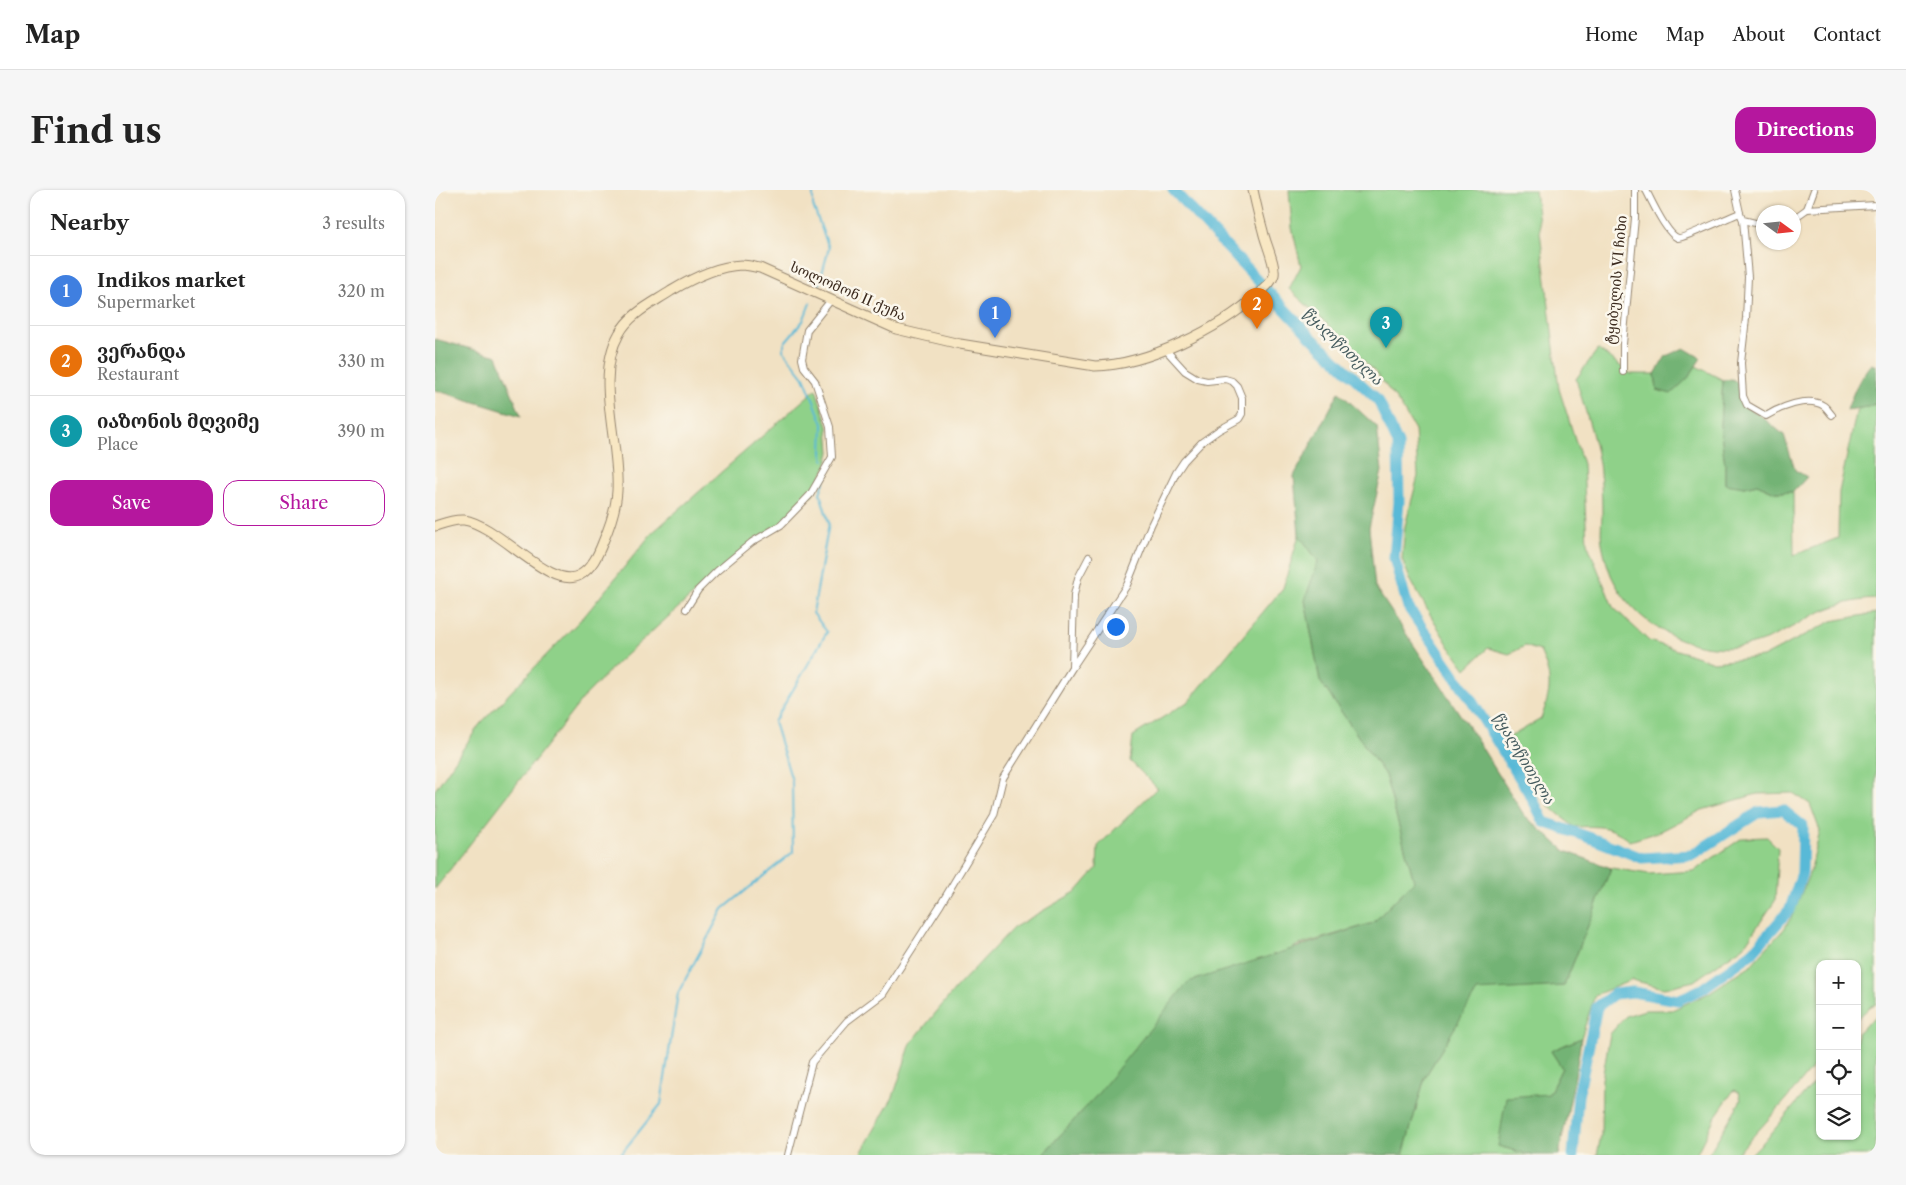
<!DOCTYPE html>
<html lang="en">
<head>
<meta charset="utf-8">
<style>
  body { margin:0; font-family:"Libre Caslon Text","Noto Serif Georgian",serif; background:#f6f6f6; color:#222 }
  .controls { position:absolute; right:15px; bottom:15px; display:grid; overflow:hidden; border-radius:10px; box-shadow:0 1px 4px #0004 }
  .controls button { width:45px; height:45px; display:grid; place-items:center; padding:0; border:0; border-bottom:1px solid #e0e0e0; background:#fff; color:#222; font:25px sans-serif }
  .compass { position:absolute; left:1321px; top:15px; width:45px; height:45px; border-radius:50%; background:#fff; box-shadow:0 1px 4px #0004; rotate:105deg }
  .you { position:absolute; left:680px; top:436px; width:18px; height:18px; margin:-12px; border:4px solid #fff; border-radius:50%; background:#1a73e8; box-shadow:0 0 0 8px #1a73e833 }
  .badge { display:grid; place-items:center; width:32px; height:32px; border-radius:50%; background:#b5179e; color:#fff; font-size:16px; font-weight:700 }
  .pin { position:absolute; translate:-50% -41px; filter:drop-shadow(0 1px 2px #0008) }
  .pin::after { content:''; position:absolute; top:26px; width:18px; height:15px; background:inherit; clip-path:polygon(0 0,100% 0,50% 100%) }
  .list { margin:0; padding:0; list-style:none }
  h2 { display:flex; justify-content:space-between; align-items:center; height:65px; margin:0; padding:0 20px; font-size:21px }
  h2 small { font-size:16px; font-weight:400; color:#767676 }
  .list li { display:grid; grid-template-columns:32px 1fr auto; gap:15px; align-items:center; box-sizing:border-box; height:70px; padding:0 20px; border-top:1px solid #e0e0e0 }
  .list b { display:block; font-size:19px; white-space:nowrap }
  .list p { margin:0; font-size:16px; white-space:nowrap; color:#767676 }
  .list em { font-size:16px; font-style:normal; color:#767676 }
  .actions { display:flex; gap:10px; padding:15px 20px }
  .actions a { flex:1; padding:11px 0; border:1px solid #b5179e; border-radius:15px; text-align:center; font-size:18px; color:#b5179e }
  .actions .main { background:#b5179e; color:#fff }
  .icon { flex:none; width:28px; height:28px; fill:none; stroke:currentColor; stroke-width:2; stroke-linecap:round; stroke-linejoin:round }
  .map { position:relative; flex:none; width:1441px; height:965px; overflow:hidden; border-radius:15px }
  header { display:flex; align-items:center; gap:30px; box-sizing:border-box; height:70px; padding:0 25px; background:#fff; border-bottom:1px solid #e0e0e0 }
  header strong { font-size:24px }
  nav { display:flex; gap:28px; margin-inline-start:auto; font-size:18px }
  .intro { display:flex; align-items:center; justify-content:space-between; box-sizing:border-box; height:120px; padding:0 30px }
  h1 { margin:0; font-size:35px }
  .button { padding:12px 22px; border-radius:15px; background:#b5179e; color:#fff; font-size:18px; font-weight:700 }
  main { display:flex; gap:30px; padding:0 30px }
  aside { flex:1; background:#fff; border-radius:15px; box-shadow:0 1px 4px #0004 }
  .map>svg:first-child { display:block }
  .green { fill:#8fd189; stroke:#657e54 }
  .forest { fill:#73b375; stroke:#576e4a }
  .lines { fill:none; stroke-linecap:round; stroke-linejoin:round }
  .stream { stroke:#59b9d7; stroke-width:2 }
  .river { stroke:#59b9d7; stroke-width:11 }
  .minor-casing { stroke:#968670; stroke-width:8 }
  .secondary-casing { stroke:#968670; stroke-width:11 }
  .minor { stroke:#fff; stroke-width:6 }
  .secondary { stroke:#f8e7c3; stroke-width:9 }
  .labels { text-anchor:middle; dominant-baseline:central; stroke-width:5; stroke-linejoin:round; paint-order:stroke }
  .street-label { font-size:14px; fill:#3b2a1e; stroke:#fbf7ec }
  .water-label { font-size:15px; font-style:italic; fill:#465c5f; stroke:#fbf7ec }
</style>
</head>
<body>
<header>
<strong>Map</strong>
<nav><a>Home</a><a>Map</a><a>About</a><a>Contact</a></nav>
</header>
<div class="intro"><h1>Find us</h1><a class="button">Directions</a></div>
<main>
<aside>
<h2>Nearby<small>3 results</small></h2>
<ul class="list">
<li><span class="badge" style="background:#3f7fe0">1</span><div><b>Indikos market</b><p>Supermarket</p></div><em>320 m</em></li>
<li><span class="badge" style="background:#e8710a">2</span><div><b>ვერანდა</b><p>Restaurant</p></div><em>330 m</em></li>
<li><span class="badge" style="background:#0f9aa8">3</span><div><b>იაზონის მღვიმე</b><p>Place</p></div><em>390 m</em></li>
</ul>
<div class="actions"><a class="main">Save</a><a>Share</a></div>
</aside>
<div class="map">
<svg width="1441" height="965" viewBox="0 0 1441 965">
  <rect width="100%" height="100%" fill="#fbf7ec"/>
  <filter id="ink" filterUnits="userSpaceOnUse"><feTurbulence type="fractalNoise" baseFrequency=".02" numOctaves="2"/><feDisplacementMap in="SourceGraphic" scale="10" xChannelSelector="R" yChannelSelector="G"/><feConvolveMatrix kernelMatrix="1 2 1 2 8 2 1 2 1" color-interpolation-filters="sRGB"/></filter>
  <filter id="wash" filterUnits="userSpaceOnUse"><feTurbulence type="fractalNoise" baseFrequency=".0096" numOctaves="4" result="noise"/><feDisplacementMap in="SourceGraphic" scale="20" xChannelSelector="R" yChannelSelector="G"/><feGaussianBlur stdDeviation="1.12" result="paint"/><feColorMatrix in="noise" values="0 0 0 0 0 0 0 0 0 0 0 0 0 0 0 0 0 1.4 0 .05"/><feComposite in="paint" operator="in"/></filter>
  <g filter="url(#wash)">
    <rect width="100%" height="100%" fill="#f1e1c3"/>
    <!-- green -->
    <g class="green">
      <path d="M 854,0 L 1100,0 L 1124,199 L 1148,274 L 1152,353 L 1178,417 L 1214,451 L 1279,472 L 1328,467 L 1397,431 L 1441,423 L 1441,814 L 1436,816 L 1422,829 L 1422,774 L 1385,774 L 1385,868 L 1350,911 L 1301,965 L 1273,965 L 1306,910 L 1304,902 L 1299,900 L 1280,927 L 1261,965 L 1162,965 L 1166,946 L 1167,889 L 1175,844 L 1191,826 L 1210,820 L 1237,820 L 1272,804 L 1316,775 L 1349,739 L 1358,724 L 1376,679 L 1385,641 L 1375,614 L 1358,603 L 1322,604 L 1267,620 L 1224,642 L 1195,651 C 1176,635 1163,636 1139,637 L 1113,615 L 1107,594 L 1073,548 L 1106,529 C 1116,501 1118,489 1105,461 L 1090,456 L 1074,464 L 1053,458 L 1031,479 L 1014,456 L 996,426 L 975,389 L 967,369 L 970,336 L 983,286 L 980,240 L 964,213 L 942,184 L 905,146 L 854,99 L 866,76 L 857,38 Z"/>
      <path d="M 1163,159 L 1196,184 L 1220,184 L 1222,200 L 1253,188 L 1261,176 L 1288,190 L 1285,235 L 1290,275 L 1290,293 L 1310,297 L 1322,294 L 1340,302 L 1358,302 L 1359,365 L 1403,348 L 1404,302 L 1422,219 L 1441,214 L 1441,409 C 1419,410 1399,415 1379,425 C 1358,436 1337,450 1314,455 C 1260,467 1199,437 1176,385 C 1172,376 1169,363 1167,353 C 1165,343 1167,332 1167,322 C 1167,306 1166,290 1164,273 C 1159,245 1149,217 1141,189 Z"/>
      <path d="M 381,199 L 393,236 L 395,262 L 392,274 L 377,305 L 340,337 L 302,365 L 183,472 L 149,507 L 0,699 L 0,600 L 45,534 L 152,423 L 217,343 Z"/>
      <path d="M 864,345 L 883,371 L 870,410 L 885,491 L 950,585 L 979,691 L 938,733 L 861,756 L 661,906 L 607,965 L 425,965 L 458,907 L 476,853 L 521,798 L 578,738 L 642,701 L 662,678 L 663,656 L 722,598 L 695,571 L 698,546 L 754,511 L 848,398 Z"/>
      <path d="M 1332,647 L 1343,658 L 1340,711 L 1309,756 L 1259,791 L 1229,798 L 1197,790 L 1160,805 L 1146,848 L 1116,861 L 1127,878 L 1114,904 L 1063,956 L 1096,965 L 968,965 L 990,887 L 1042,800 L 1129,796 L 1176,678 L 1214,684 L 1259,681 L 1307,648 Z"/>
      <path d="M 1441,826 L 1441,965 L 1315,965 L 1334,946 L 1385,885 L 1385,946 L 1422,946 L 1422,843 Z"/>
    </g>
    <!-- forest -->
    <g class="forest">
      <path d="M 0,149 L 62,166 L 86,226 L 0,200 Z"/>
      <path d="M 1249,158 L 1266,168 L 1253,188 L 1236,204 L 1222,200 L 1220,184 L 1231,166 Z"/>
      <path d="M 1436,174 L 1441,176 L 1441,213 L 1433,217 L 1412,220 C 1418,203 1424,188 1436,174 Z"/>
      <path d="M 1297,189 L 1302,192 L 1309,216 L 1326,226 L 1349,245 L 1360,280 L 1372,287 L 1358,302 L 1340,302 L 1322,294 L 1310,297 L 1290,294 L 1290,275 L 1285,235 L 1288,190 Z"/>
      <path d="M 904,202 L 942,237 L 947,281 L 934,338 L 940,397 L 1042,550 L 1089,625 L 1130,661 L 1176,678 L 1129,796 L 1042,801 L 990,887 L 968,965 L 607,965 L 661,906 L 753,792 L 938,733 L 979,691 L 950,585 L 885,491 L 870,410 L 883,371 L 864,345 L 859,286 Z"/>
      <path d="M 1146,848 C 1141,888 1131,926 1124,965 L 1096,965 L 1063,956 L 1071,907 L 1114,904 L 1127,878 L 1116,861 Z"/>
    </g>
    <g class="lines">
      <!-- stream -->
      <g class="stream">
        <path d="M 378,0 L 378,16 L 394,58 L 383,98"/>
        <path d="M 375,113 L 368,131 L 350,152 L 348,160 L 369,187 L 388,234 L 387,262 L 389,270"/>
        <path d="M 185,965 L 226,914 L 243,803 L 288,719 L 358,662 L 357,591 L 339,532 L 392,442 L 378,423 L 394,333 L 385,303 L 393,281"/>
      </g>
      <!-- river -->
      <path class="river" d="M 738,0 L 876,147 L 943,210 L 963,254 L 964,312 L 959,368 L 973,417 L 1033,505 L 1096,606 L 1109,632 L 1153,647 L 1207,668 L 1257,665 L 1324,622 L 1348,620 L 1368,636 L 1367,683 L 1355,719 L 1317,763 L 1267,799 L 1243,810 L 1198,802 L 1179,804 L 1162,817 L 1143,906 L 1138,965"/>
    </g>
  </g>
  <g filter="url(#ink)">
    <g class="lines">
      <!-- minor casing -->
      <g class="minor-casing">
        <g id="minor">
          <path d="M 1211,0 C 1216,10 1232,45 1243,48 C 1248,49 1296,26 1305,23"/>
          <path d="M 1300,0 L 1305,23 L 1308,30 L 1328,35"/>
          <path d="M 1372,19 L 1379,0"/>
          <path d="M 1358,29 L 1372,19 L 1441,15"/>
          <path d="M 1308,30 L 1313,87 L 1311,128 L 1306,173 L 1308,206 L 1312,215 L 1331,226 C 1344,218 1373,205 1389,216 C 1392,218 1394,222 1397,225"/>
          <path d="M 1188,182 L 1188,154 L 1200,28 L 1200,0"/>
          <path d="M 251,419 L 263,400 L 282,381 L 317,352 L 346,335 L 375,305 L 397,267 L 395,237 L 380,191 L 369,177 L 367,169 L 372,140 L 396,110"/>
          <path d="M 637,477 L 639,405 L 643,388 L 654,367"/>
          <path d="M 353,965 L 377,872 L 412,831 L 448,804 L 506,714 L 559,625 L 568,588 L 637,478 L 692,395 L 716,335 L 741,283 L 749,271 L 767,252 L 784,240 L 804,229 L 807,224 L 807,208 L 802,196 L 797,191 L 790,189 L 772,191 L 763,189 L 750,181 L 730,159"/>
        </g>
      </g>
      <!-- secondary casing -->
      <g class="secondary-casing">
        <path id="secondary" d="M 0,336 C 9,333 19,329 29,330 C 64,335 116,402 145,385 C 157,378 163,365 168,352 C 175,336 181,318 182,301 C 185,252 159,188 184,144 C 194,124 218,113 236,101 C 256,89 283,76 306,75 C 313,75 319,77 325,78 L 461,139 L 525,154 L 660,176 C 712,175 784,139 822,105 C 828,99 837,93 839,85 C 841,75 830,52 828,41 C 824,27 821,14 818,0"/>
      </g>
      <!-- minor -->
      <use href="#minor" class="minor"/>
      <!-- secondary -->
      <use href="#secondary" class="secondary"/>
    </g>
  </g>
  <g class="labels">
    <!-- street labels -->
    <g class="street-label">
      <text transform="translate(1181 90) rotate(-85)">ტყიბულის VI ჩიხი</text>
      <text transform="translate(413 101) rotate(24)">სოლომონ II ქუჩა</text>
    </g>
    <!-- water labels -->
    <g class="water-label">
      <text transform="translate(908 156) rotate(44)">წყალწითელა</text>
      <text transform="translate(1089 568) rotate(59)">წყალწითელა</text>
    </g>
  </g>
</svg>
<div class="controls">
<button>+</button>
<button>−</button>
<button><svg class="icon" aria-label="locate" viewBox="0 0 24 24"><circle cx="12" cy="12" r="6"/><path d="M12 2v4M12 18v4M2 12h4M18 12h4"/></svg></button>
<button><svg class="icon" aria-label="layers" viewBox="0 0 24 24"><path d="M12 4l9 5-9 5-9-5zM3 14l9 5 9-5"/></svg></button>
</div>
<svg class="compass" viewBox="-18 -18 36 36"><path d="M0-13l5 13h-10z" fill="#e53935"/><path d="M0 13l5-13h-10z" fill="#767676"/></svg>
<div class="you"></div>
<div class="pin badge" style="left:560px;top:148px;background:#3f7fe0">1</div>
<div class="pin badge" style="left:822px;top:139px;background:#e8710a">2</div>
<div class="pin badge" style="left:951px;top:158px;background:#0f9aa8">3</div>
</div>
</main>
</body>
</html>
